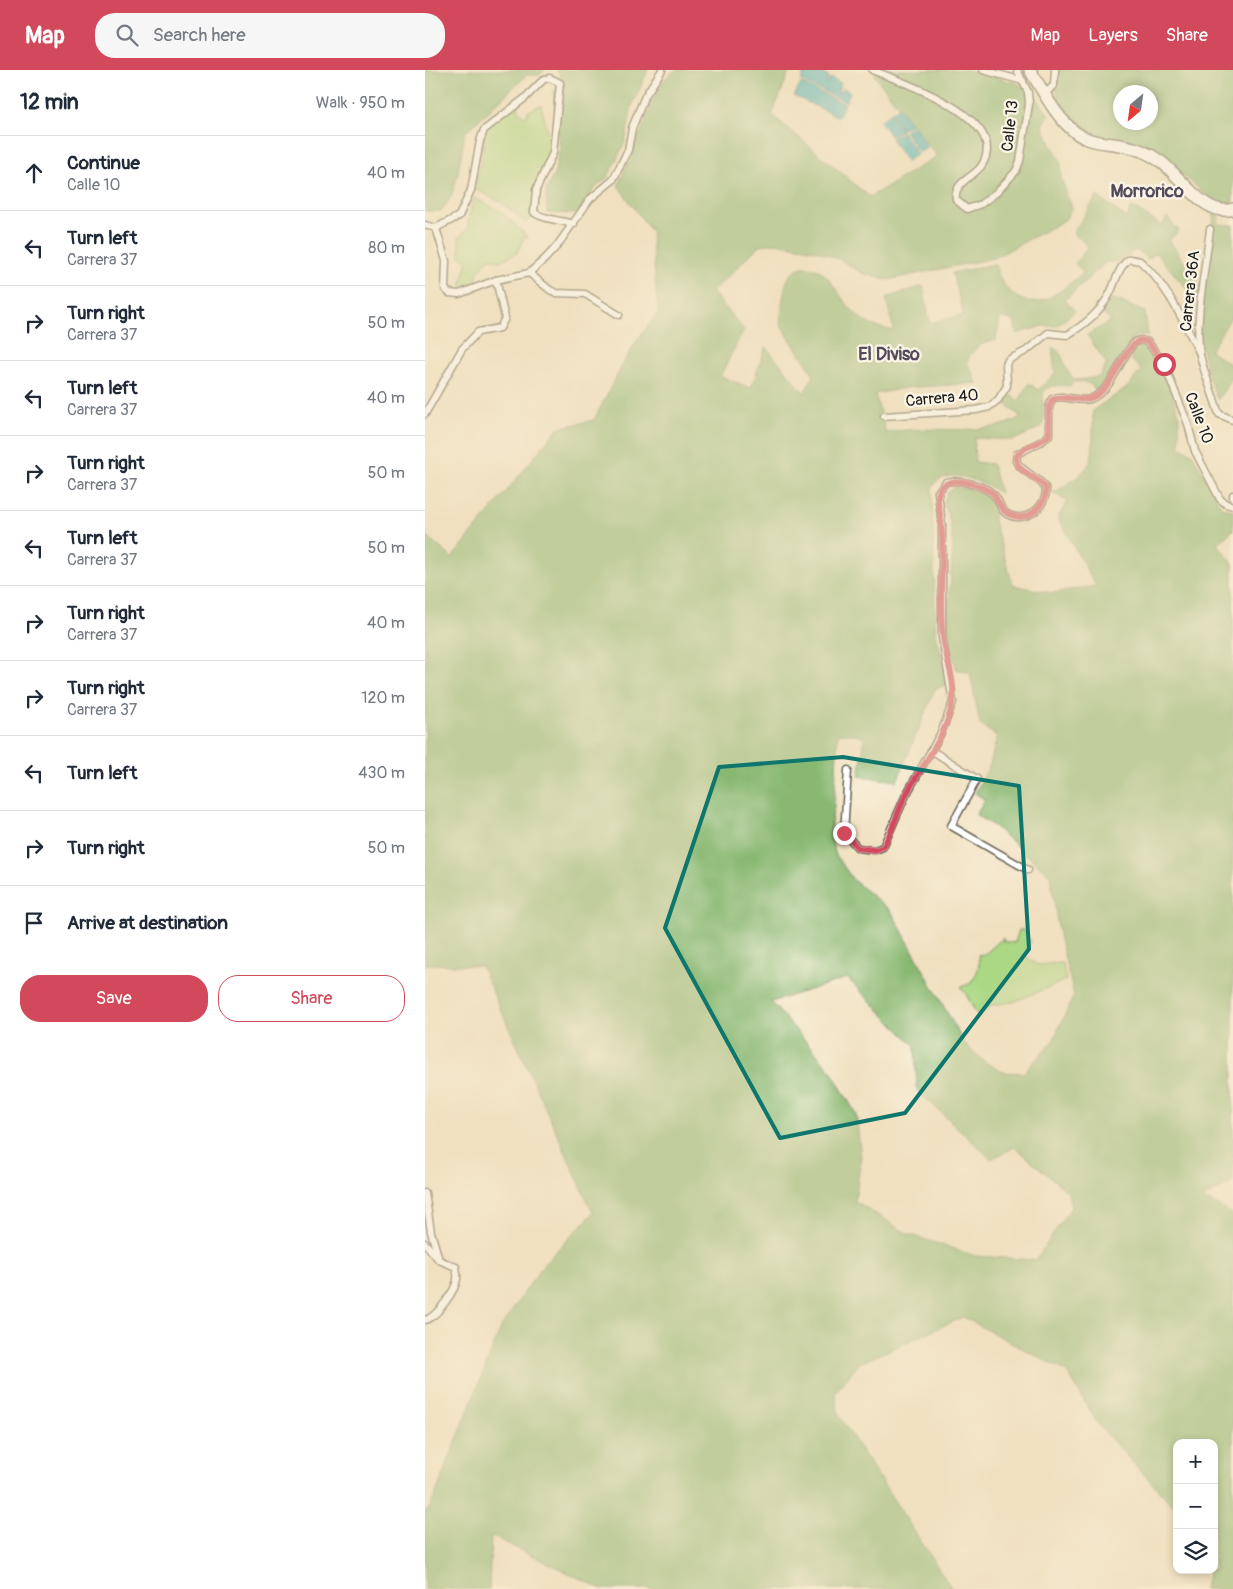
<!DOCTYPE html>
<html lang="en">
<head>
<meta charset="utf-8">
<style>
  body { margin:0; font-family:Pangolin,sans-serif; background:#f6f6f7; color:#1f2937 }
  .controls { position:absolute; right:15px; bottom:15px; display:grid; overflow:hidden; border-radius:10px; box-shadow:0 2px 8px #0003 }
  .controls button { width:45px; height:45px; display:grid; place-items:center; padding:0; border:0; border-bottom:1px solid #e0e1e3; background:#fff; color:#1f2937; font:25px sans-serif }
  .compass { position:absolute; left:688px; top:15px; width:45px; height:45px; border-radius:50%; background:#fff; box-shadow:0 2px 8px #0003; rotate:209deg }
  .stop { position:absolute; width:15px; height:15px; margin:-11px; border:4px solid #d1495b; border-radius:50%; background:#fff }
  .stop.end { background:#d1495b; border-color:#fff; box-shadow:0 1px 5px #0008 }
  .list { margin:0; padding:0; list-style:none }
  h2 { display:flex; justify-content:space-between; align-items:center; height:65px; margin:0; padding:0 20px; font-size:21px }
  h2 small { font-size:16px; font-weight:400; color:#747a83 }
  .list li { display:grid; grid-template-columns:32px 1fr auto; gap:15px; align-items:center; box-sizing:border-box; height:75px; padding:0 20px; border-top:1px solid #e0e1e3 }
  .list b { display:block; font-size:19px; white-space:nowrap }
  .list p { margin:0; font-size:16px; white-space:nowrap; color:#747a83 }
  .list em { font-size:16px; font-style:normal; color:#747a83 }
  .actions { display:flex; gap:10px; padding:15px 20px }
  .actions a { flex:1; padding:11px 0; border:1px solid #d1495b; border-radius:20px; text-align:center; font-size:18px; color:#d1495b }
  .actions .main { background:#d1495b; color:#fff }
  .icon { flex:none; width:28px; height:28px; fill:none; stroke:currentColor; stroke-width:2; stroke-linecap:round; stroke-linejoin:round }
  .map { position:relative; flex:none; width:808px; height:1519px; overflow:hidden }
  header { display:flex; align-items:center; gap:30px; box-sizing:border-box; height:70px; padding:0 25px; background:#d1495b; color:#fff }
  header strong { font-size:24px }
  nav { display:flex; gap:28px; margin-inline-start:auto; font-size:18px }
  .search { width:350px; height:45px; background:#f6f6f7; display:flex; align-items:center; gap:12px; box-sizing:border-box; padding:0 18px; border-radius:20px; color:#747a83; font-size:19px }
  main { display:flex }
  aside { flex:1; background:#fff }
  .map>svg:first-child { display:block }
  .green { fill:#abd885; stroke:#647a50 }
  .forest { fill:#88b872; stroke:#526a47; fill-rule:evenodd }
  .water { fill:#3cadb8; stroke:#2c646a }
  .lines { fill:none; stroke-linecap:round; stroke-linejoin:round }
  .street-casing { stroke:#666155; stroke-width:9 }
  .highway-casing { stroke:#666155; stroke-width:14 }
  .street { stroke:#fff; stroke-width:6 }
  .highway { stroke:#fff; stroke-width:11 }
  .route { stroke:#d1495b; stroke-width:6 }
  .marked { fill:none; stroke:#0f766e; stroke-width:4; stroke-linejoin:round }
  .labels { text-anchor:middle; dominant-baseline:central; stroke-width:4.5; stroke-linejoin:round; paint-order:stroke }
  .street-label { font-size:16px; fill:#1c1c1c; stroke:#fcf5e5 }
  .neighbourhood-label { font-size:18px; font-weight:bold; fill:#52495c; stroke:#fcf5e5 }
</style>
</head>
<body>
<header>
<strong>Map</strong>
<div class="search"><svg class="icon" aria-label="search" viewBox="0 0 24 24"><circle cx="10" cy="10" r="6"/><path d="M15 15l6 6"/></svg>Search here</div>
<nav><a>Map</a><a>Layers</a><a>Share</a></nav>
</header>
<main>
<aside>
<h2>12 min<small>Walk · 950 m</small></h2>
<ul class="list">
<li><svg class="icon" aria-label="ahead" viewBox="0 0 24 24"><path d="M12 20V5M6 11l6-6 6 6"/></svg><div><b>Continue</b><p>Calle 10</p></div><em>40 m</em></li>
<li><svg class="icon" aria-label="left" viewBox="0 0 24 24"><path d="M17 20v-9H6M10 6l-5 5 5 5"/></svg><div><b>Turn left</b><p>Carrera 37</p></div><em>80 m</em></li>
<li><svg class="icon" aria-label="right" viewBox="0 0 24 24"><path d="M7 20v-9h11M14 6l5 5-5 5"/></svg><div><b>Turn right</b><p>Carrera 37</p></div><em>50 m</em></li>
<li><svg class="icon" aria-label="left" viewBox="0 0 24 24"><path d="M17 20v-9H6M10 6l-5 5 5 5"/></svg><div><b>Turn left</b><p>Carrera 37</p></div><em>40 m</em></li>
<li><svg class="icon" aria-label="right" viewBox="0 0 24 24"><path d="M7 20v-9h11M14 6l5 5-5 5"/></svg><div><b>Turn right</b><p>Carrera 37</p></div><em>50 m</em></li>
<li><svg class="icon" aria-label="left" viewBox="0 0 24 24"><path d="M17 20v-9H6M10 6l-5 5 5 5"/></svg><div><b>Turn left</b><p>Carrera 37</p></div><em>50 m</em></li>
<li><svg class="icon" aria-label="right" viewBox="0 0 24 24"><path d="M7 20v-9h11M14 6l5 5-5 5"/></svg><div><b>Turn right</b><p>Carrera 37</p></div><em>40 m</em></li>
<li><svg class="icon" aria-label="right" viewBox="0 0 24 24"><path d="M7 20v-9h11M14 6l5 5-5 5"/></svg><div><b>Turn right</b><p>Carrera 37</p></div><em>120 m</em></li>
<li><svg class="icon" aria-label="left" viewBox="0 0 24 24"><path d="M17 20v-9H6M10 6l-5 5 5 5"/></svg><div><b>Turn left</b></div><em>430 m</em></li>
<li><svg class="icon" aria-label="right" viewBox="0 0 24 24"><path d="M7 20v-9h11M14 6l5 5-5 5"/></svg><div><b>Turn right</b></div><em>50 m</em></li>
<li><svg class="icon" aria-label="arrive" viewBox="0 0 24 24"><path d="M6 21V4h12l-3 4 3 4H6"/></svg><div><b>Arrive at destination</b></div></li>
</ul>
<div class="actions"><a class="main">Save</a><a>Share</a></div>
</aside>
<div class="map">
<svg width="808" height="1519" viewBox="0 0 808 1519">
  <rect width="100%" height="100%" fill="#fcf5e5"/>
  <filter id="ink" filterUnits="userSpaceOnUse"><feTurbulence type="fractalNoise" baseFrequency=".02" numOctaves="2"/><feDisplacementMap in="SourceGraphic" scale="10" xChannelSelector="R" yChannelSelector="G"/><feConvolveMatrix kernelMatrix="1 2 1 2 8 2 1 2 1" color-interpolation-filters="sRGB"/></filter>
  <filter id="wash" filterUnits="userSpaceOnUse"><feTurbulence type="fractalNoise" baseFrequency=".0096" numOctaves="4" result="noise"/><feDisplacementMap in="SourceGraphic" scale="20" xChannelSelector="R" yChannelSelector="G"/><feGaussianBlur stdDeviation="1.12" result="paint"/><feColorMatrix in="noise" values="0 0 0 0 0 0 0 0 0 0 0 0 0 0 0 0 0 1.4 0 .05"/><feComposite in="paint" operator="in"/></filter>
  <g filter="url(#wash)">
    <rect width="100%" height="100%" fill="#f0e0c0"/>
    <!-- green -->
    <g class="green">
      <path d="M 96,27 L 93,40 L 101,47 L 103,41 L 116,35 L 127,80 L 111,123 L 114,129 L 109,147 L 100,152 L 76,132 L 50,119 L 59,73 L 51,66 Z"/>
      <path d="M 49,128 L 75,141 L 104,168 L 99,167 L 92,183 L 74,191 L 64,188 L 52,203 L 52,212 L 36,216 L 43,191 L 35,186 L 34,167 L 43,159 L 43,152 Z"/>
      <path d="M 594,860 L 599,860 L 606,871 L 600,886 L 613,895 L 637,893 L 641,910 L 588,932 L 567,935 L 555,945 L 551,943 L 541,924 L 535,917 L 545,914 C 552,904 556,897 553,885 L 560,884 L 578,868 L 579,872 L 590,873 Z"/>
    </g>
    <!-- forest -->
    <g class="forest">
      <path d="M 0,0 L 120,0 L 115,5 L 102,5 L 40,63 L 33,103 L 26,127 L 16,141 L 0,141 Z"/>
      <path d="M 132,0 L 223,0 L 207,36 L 200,72 L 183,107 L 170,118 L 152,144 L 122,143 L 121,120 L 129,105 L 135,78 L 128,22 L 139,12 Z"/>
      <path d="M 250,0 L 365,0 L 347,45 L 445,127 L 512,86 L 449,5 L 456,0 L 543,0 L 592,13 L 608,23 L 624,45 L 618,54 L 620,62 L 636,92 L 636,108 L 647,138 L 640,150 L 569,188 L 462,210 L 437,203 L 414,189 L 390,180 L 351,173 L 335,175 L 287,222 L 319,260 L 295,306 L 326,318 L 341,277 L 379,323 L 389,305 L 355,254 C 358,237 356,200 378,197 C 401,195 408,217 420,232 C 425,238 433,246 439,251 C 447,257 460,258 469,261 L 461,228 L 498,216 L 505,253 L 539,245 L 527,203 L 570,194 C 573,206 578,216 588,224 C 613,246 638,218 659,202 L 650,194 L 663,176 L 648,163 L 672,126 L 702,148 L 707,137 L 737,156 L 742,147 L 754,161 L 744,170 L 776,217 L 773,232 L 731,183 L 723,189 L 713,181 L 708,181 L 696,192 L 681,192 L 640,230 L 650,241 L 632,256 L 618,256 L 591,264 L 590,251 L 575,247 L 571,270 C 556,273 547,278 542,292 L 552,313 L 480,318 L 450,324 L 461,363 C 502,353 561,369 596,347 L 581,334 L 586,325 L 594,331 L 604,313 L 613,320 L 630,303 L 627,279 L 630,278 C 641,286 638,302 651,310 L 674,307 L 682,294 L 662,265 L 686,251 L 676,242 L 687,228 L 720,242 L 723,267 L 715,265 L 707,269 L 689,301 L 671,323 C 667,311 659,312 647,312 L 646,316 C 603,312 624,333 617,357 L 589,370 L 549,368 L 550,392 L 567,394 L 575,423 C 558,412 519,394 507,418 L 510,545 L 511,563 L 524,614 L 510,619 L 472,711 L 434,706 L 440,668 L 428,664 L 413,663 L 409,737 L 406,753 L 406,770 L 411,785 L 428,810 L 466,841 L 540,975 L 560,992 L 578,1002 L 598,1003 L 627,973 L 649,925 L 634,865 L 625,805 L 570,757 L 551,745 L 560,730 L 550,723 L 565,695 L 572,666 L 555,655 L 545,603 L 531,599 L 522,557 L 528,478 L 525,451 L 519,434 L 522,423 L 529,417 L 545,419 L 565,428 L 569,436 L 569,451 L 588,515 L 627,523 L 671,516 L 633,448 L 642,431 L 628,423 C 675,395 667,392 668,340 L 703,317 L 716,300 L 706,289 L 708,278 L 713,275 L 722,275 L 736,294 L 754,344 L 755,377 L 767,383 L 796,437 L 808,440 L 808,460 L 792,474 L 808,493 L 808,1112 L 778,1128 L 808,1144 L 808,1519 L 779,1519 L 784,1500 L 789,1500 L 789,1373 L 752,1373 L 752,1440 L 674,1356 L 642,1302 L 538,1247 L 433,1294 L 410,1323 L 414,1346 L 527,1519 L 177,1519 L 66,1466 L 64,1519 L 0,1519 L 0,1441 L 5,1438 L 77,1255 L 118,1195 L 168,1143 L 56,896 L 0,894 L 0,464 L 27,488 L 133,358 L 169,350 L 205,281 L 233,242 L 226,161 L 193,116 L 232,23 L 239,10 ZM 422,908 L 490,976 L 492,1020 L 566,1089 L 590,1077 L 643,1122 L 646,1137 L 611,1190 L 551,1186 L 483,1164 L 430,1131 L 436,1086 L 431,1044 L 405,999 L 346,932 Z"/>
      <path d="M 633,0 L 808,0 L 808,132 L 791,134 L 747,95 L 701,72 L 669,65 L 652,53 L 636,38 L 631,17 ZM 696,22 L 726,22 L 726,52 L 696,52 Z"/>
      <path d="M 789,144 L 794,145 L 793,154 L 808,155 L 808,244 L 785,281 L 808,296 L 808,305 L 793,330 L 783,306 L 774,265 Z"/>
    </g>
    <!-- water -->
    <g class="water">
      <path d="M 379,0 L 391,0 L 404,7 L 401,13 L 402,14 L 406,8 L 416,13 L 413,21 L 416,22 L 418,18 L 425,22 L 421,32 L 376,11 Z"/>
      <path d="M 376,13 L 420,34 L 413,47 L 369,26 Z"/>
      <path d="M 474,37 L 486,54 L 478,59 L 466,42 Z"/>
      <path d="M 465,43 L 477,60 L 466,67 L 455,51 Z"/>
      <path d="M 488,55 L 503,77 L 494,83 L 479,61 Z"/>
      <path d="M 477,62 L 492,84 L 481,92 L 466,69 Z"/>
    </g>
  </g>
  <g filter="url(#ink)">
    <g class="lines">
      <!-- street casing -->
      <g class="street-casing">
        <g id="street">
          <path d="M 447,0 C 477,12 586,48 557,95 C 549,108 528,111 531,130 L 542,139 L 556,134 L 572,122 L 591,101 L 595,91 L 604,34 L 603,22 L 592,0"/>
          <path d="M 558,0 L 598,11"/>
          <path d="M 620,24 L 629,15 L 630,0"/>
          <path d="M 0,155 L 11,158 L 21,191 L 20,219 L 24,223 L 34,224 L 71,210 L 104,203 L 120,189 L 132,176 L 165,129 L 188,110 L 203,80 L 207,58 L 220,26 L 237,0"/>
          <path d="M 11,158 L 34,146 L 46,120 L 55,71 L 59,60 L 100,28 L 119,9 L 125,8 L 135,13 L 128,83 L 111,120 L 109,142 C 113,148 139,151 149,154"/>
          <path d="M 785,159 C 781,194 769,252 775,285 C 780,306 788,324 794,344 L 808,350"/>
          <path d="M 104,203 L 125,220 L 131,223 L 160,224 L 194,245"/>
          <path d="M 0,344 L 37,279 L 53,262 L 75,258 L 80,248 L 71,210"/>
          <path d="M 459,346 L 551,340 L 564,337 L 573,330 L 582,316 L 581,295 L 583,290 L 601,281 L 623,263 L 642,265 C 658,256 674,242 683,227 C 690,216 693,195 705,189 L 715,191 C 743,216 758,251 775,284"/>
          <path d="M 808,425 L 808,428"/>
          <path d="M 506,680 L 552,709 L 526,756 L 603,800"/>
          <path d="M 423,700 L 419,763 L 433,778 L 450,780 L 458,777 L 480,727 L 516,663 L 528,632 L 517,567 L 517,455 L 513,422 L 521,412 C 533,409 560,415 569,425 C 575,430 574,439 582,444 C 600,454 621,438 621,419 C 615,407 598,404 591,391 L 592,384 L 617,371 L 624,365 L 624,338 L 627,329 C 637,323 653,333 665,329 C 689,320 694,288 710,272 L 715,270 L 723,272 L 739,294 L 763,354 L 770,381 L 795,429 L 801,434 L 808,436"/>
          <path d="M 0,1123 L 6,1162 L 13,1186"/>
          <path d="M 0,1173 L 14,1190 L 31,1197 C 31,1200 33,1205 32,1209 C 31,1220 11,1248 0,1250"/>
        </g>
      </g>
      <!-- highway casing -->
      <g class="highway-casing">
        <path id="highway" d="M 605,0 C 618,21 630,46 650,62 C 665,74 682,72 700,76 C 712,78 725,84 735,91 C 756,106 780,148 808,139"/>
      </g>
      <!-- street -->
      <use href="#street" class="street"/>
      <!-- highway -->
      <use href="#highway" class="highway"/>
    </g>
  </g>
  <g class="lines" filter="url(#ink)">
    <!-- route -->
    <path class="route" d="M 419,763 L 433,778 L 450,780 L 458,777 C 468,761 472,742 481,725 C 496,696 521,667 527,634 C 532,613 520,587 518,567 C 512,524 522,481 514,438 C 506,401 545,410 566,422 C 572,426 572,432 576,437 C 583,448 599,450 609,442 C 616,436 621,428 621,419 C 615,406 590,403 591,387 C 598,375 615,375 624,365 L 624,338 L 627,330 C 639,322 656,336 672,325 C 690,313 698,278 715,270 L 723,272 L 739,294"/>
  </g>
  <!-- marked area -->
  <path d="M0 0H808V1519H0ZM 418,687 L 594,716 L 604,879 L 480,1043 L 355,1068 L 240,858 L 294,697 Z" fill="#f0e0c0" fill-opacity=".55" fill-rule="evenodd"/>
  <path class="marked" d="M 418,687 L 594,716 L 604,879 L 480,1043 L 355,1068 L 240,858 L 294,697 Z"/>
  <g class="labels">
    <!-- street labels -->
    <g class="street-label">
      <text transform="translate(585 56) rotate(-84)">Calle 13</text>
      <text transform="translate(765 221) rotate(-84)">Carrera 36A</text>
      <text transform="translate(517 328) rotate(-5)">Carrera 40</text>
      <text transform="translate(774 348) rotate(69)">Calle 10</text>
    </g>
    <!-- neighbourhood labels -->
    <g class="neighbourhood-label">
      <text x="722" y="121">Morrorico</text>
      <text x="464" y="284">El Diviso</text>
    </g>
  </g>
</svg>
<div class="controls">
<button>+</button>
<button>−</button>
<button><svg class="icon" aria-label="layers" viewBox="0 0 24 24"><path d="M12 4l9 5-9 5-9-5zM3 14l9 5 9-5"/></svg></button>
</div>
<svg class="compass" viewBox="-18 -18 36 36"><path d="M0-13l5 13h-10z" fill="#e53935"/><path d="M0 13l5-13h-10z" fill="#747a83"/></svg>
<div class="stop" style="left:739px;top:294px"></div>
<div class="stop end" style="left:419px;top:763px"></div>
</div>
</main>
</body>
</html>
